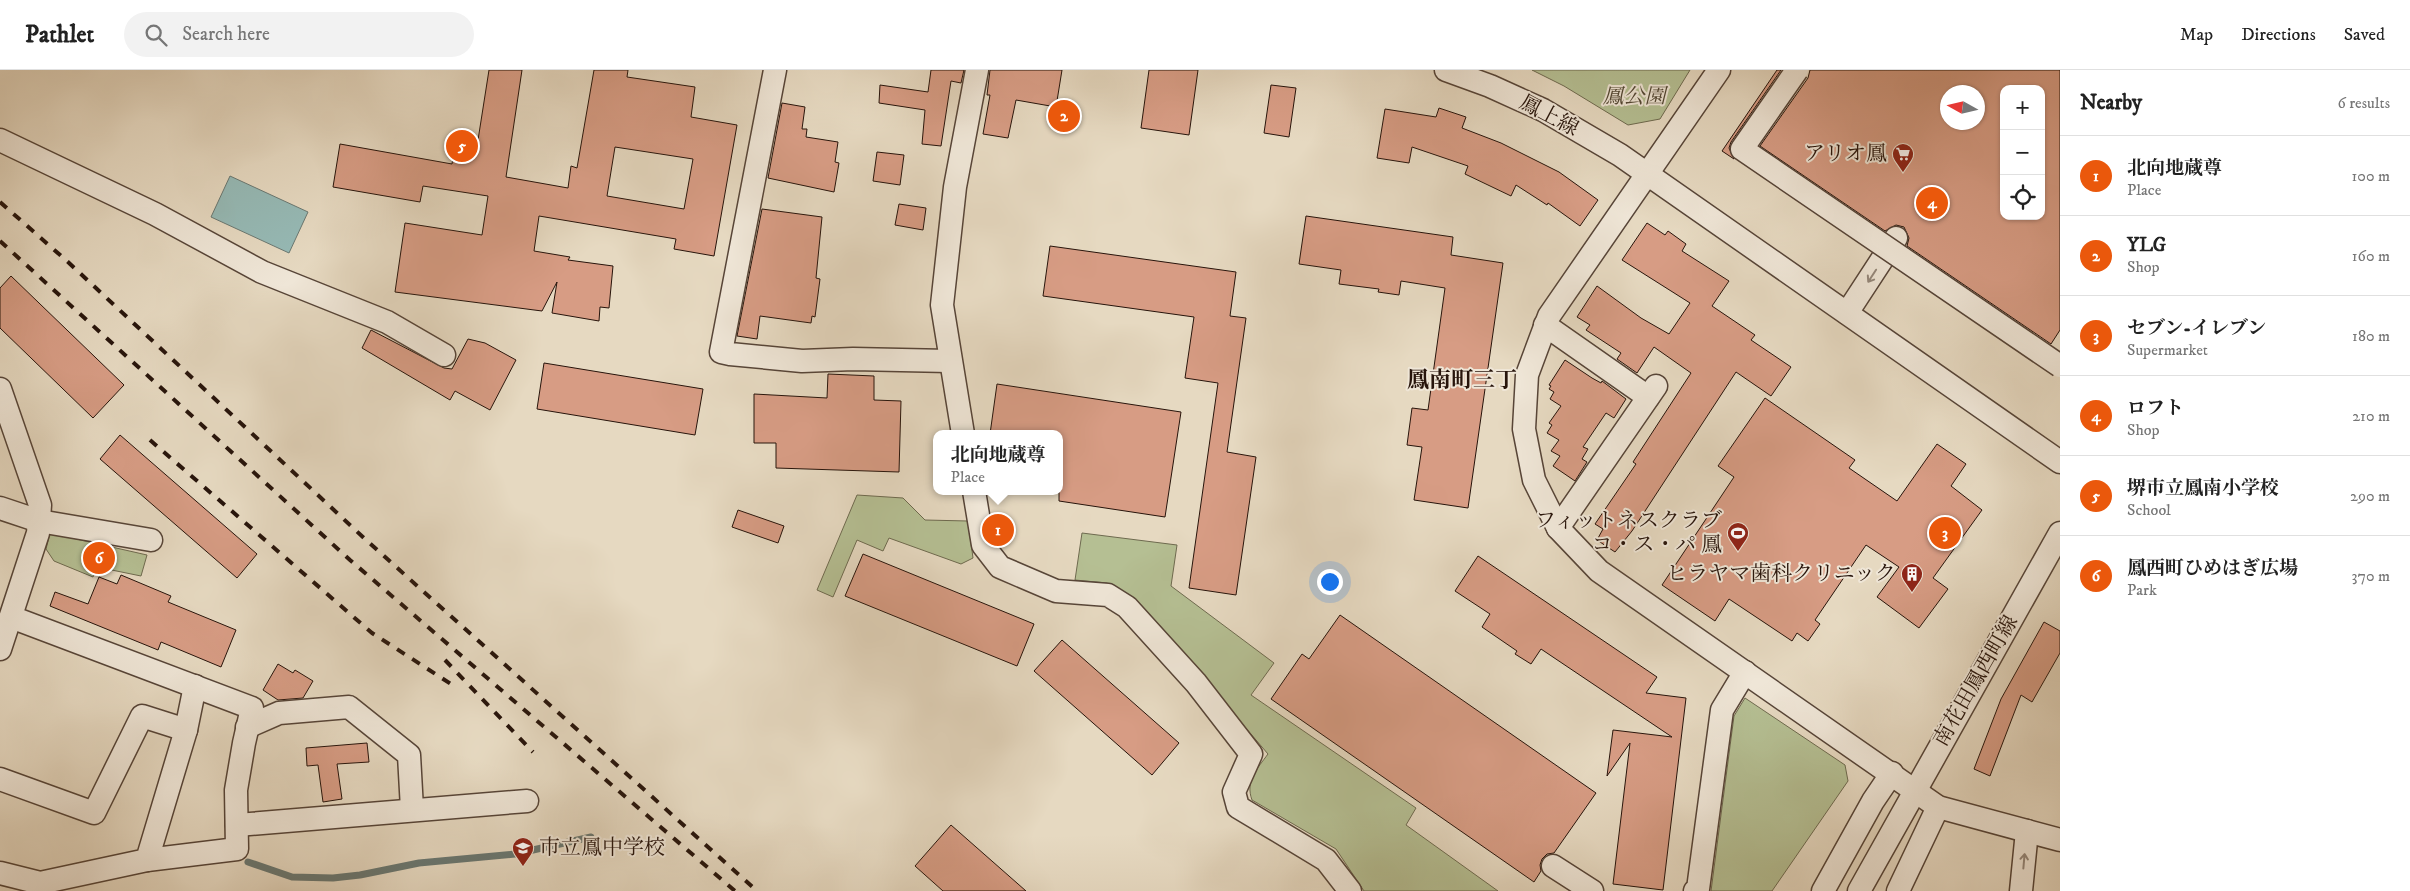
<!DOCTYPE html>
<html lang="en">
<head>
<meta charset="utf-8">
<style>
  body { margin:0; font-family:"IM FELL DW Pica","Noto Serif JP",serif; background:#f2f2f2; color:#222 }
  .controls { position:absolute; right:15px; top:15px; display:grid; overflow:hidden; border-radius:10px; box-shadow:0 1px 4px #0004 }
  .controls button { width:45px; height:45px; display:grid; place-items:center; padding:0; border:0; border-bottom:1px solid #e0e0e0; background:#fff; color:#222; font:25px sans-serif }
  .compass { position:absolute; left:1940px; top:15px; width:45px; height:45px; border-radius:50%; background:#fff; box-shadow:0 1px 4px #0004; rotate:278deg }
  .you { position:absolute; left:1329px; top:511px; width:18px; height:18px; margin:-12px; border:4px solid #fff; border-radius:50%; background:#1a73e8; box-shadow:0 0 0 8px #1a73e833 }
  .badge { display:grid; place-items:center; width:32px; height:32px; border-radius:50%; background:#ea580c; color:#fff; font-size:16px; font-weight:700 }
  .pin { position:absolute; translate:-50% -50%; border:2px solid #fff; box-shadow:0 1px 5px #0006 }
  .popup { position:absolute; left:933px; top:360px; width:130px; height:65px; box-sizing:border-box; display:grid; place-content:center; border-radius:10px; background:#fff; filter:drop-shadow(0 1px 4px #0005); font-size:16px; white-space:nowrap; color:#767676 }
  .popup b { font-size:19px; color:#222 }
  .popup::after { content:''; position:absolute; left:50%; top:100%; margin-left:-10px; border:10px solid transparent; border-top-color:#fff }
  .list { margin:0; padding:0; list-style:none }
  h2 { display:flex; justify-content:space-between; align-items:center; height:65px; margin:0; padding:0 20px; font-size:21px }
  h2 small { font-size:16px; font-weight:400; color:#767676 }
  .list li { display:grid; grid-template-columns:32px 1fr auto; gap:15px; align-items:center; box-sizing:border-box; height:80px; padding:0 20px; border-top:1px solid #e0e0e0 }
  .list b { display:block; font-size:19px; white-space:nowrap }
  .list p { margin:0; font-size:16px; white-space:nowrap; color:#767676 }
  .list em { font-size:16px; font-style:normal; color:#767676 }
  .icon { flex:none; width:28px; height:28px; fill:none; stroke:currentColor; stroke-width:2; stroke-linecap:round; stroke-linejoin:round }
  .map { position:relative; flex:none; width:2060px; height:821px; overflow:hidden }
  header { display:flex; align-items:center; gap:30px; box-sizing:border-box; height:70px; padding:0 25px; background:#fff; border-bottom:1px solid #e0e0e0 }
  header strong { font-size:24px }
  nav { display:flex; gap:28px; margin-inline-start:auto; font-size:18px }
  .search { width:350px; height:45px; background:#f2f2f2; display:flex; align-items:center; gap:12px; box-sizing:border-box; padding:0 18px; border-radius:28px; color:#767676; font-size:19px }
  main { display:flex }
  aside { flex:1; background:#fff }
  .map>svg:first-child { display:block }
  .green { fill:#b5bf93; stroke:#6e6a4f }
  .water { fill:#96bab6; stroke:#6a7872 }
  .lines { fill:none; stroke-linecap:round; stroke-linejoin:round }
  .stream { stroke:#6a7872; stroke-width:7 }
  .building { fill:#d79c84; stroke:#27140b; fill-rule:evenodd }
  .minor-casing { stroke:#574538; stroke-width:25 }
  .minor { stroke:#efe6d7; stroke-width:22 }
  .rail { stroke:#27140b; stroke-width:4; stroke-dasharray:9 9; stroke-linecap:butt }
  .minor-bridge-casing { stroke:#574538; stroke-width:25; stroke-linecap:butt }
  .minor-bridge { stroke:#efe6d7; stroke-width:22 }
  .oneway { stroke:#95887b }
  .labels { text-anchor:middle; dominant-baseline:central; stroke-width:4; stroke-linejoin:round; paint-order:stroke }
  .park-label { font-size:21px; font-style:italic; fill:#524734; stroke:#efe6d7 }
  .street-label { font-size:21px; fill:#27140b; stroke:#efe6d7 }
  .poi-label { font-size:21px; fill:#27140b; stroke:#efe6d7; text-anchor:end }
  .neighbourhood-label { font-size:22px; font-weight:bold; fill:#27140b; stroke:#efe6d7 }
</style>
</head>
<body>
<header>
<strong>Pathlet</strong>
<div class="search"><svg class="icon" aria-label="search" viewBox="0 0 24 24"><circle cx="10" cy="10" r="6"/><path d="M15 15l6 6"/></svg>Search here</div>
<nav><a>Map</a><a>Directions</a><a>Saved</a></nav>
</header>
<main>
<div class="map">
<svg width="2060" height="821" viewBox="0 0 2060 821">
  <rect width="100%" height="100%" fill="#e6d9c1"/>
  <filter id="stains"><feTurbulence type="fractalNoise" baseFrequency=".004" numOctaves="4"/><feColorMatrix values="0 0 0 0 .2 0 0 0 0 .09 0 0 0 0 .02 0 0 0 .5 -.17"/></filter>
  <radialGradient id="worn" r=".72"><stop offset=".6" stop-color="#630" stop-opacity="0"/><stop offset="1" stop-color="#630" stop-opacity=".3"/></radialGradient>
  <!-- green -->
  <g class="green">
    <path d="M 1532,0 L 1690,0 L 1660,49 L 1628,55 L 1564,16 Z"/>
    <path d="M 857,425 L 903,428 L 925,450 L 968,451 L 973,488 L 961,494 L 889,468 L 883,481 L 857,470 L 833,527 L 817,520 Z"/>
    <path d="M 50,463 L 147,485 L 141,506 L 97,497 L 93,507 L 54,491 L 46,479 Z"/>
    <path d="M 1082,463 L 1177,475 L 1171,516 L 1274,593 L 1251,625 L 1416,738 L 1406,755 L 1498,821 L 1364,821 L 1336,779 L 1252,730 C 1245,711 1257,699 1268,684 L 1135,529 L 1107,513 L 1075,510 Z"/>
    <path d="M 1745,628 L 1845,695 L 1848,711 L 1772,821 L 1711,821 L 1734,646 Z"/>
  </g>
  <!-- water -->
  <path class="water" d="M 230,106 L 308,142 L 289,183 L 211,147 Z"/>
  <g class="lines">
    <!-- stream -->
    <path class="stream" d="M 248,792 L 292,807 L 333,808 L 360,805 L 419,793 L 515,784 L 591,767"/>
  </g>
  <!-- building -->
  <g class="building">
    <path d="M 489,0 L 522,0 L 506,107 L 568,118 L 571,96 L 577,98 L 594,0 L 628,0 L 627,7 L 695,17 L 691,47 L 737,55 L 714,186 L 674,179 L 676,169 L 539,146 L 534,181 L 570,187 L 568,190 L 613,196 L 609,238 L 600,237 L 599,251 L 552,243 L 557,212 L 542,241 L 395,222 L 405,153 L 482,165 L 488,126 L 423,116 L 420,132 L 333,117 L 340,74 L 452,94 L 456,67 L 478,70 ZM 615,77 L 693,89 L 684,139 L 607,126 Z"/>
    <path d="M 931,0 L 964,0 L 961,13 L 951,11 L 941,76 L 922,74 L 925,40 L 879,33 L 880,15 L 928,22 Z"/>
    <path d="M 990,0 L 1062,0 L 1056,37 L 1016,30 L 1008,68 L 983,64 L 990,25 L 987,25 Z"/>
    <path d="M 1149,0 L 1198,0 L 1189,65 L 1141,58 Z"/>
    <path d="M 1777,0 L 1781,0 L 1731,72 L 1729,78 L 1734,89 L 1722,81 Z"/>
    <path d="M 1810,0 L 2060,0 L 2060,260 L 2051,274 L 1907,176 L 1909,168 L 1904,157 L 1896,155 L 1885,161 L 1760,76 L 1808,8 ZM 2004,19 L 2041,19 L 2041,146 L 2004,146 ZM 1948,22 L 1978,22 L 1978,52 L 1948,52 Z"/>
    <path d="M 1271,15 L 1296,18 L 1289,67 L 1264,63 Z"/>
    <path d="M 782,33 L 805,37 L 802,59 L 807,59 L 806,67 L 838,72 L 835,92 L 839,93 L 834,122 L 768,108 Z"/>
    <path d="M 1439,38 L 1466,47 L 1462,58 L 1501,73 L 1559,102 L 1598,130 L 1580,156 L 1548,133 L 1547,135 L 1516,115 L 1511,126 L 1465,104 L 1468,96 L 1412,77 L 1409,93 L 1377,88 L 1385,39 L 1436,47 Z"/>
    <path d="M 877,82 L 904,85 L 900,115 L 873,111 Z"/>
    <path d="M 899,134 L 926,138 L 923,160 L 895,155 Z"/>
    <path d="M 762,139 L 822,147 L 816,208 L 820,209 L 815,247 L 812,246 L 811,253 L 760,246 L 757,269 L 737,266 Z"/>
    <path d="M 1306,146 L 1453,167 L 1451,185 L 1503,193 L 1468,438 L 1414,430 L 1422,377 L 1407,375 L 1412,338 L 1428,340 L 1445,218 L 1401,211 L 1399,225 L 1378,222 L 1379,219 L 1339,214 L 1341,200 L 1299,194 Z"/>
    <path d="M 1647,153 L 1665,165 L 1668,161 L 1686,174 L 1682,181 L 1729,211 L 1712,236 L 1755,265 L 1751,270 L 1791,297 L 1771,326 L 1736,302 L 1632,461 L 1615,482 L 1597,470 L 1603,459 L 1595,454 L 1636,394 L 1633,392 L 1691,303 L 1654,277 L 1637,303 L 1617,289 L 1621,283 L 1586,260 L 1590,255 L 1577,247 L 1597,216 L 1641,248 L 1669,264 L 1690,233 L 1622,190 Z"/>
    <path d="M 1050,176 L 1236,202 L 1230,246 L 1246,248 L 1227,382 L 1256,387 L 1236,525 L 1189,518 L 1218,313 L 1185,308 L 1194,247 L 1043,226 Z"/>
    <path d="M 11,206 L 124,315 L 93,348 L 0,258 L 0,218 Z"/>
    <path d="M 371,260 L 444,298 L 452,299 L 468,269 L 485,273 L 516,290 L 490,340 L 455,321 L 450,330 L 362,278 Z"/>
    <path d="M 1565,290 L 1592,308 L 1601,313 L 1602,311 L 1626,329 L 1614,348 L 1606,343 L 1583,377 L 1588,379 L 1582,389 L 1587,392 L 1575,411 L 1553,396 L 1560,386 L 1551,381 L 1559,370 L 1547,363 L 1552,355 L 1549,353 L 1561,336 L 1550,329 L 1554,322 L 1549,319 L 1551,316 L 1549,315 Z"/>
    <path d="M 544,293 L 703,319 L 695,365 L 537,339 Z"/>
    <path d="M 828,304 L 874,306 L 874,330 L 901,331 L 899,402 L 776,398 L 776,373 L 754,373 L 754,324 L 827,328 Z"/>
    <path d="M 997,314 L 1181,342 L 1165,447 L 1059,431 L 1059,364 L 990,364 Z"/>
    <path d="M 1765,328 L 1855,390 L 1849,398 L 1897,431 L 1937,374 L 1966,394 L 1951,416 L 1982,440 L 1933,508 L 1948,519 L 1919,558 L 1877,527 L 1899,497 L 1866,475 L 1815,550 L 1820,554 L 1808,571 L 1797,563 L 1792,571 L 1729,529 L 1715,551 L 1662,515 L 1734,407 L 1718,396 Z"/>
    <path d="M 120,365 L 257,484 L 237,508 L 100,389 Z"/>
    <path d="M 738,440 L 784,456 L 778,473 L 732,457 Z"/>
    <path d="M 863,484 L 1034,554 L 1017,596 L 845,526 Z"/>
    <path d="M 1478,486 L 1657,607 L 1646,623 L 1686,628 L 1663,820 L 1613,814 L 1630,673 L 1607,706 L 1613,660 L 1672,667 L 1541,579 L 1531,594 L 1515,584 L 1517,581 L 1482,557 L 1490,544 L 1455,521 Z"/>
    <path d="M 121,505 L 171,526 L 168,532 L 236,560 L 221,597 L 161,572 L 158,580 L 50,536 L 55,522 L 88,534 L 99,507 L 117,514 Z"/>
    <path d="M 1340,545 L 1596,723 L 1554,783 L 1547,784 L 1542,789 L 1540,795 L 1541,801 L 1534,812 L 1271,629 L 1302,584 L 1309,589 Z"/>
    <path d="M 2044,552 L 2060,561 L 2060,583 L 2032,632 L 2021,625 L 1990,706 L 1974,699 L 2001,629 Z"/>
    <path d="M 1062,570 L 1179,673 L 1152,705 L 1034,601 Z"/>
    <path d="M 278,594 L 293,603 L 295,600 L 313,611 L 303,628 L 278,630 L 263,620 Z"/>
    <path d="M 367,673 L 369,692 L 337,694 L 342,729 L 323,732 L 318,695 L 307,696 L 306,678 Z"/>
    <path d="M 951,755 L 1026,821 L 943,821 L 915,796 Z"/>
  </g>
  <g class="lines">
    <!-- minor casing -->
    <g class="minor-casing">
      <g id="minor">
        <path d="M 775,0 L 721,282 L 730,284 L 802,291 L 853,289 L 949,291"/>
        <path d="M 1446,0 L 1490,16 L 1543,40 L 1620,85 L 2060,392"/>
        <path d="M 1719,0 L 1549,246 L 1527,305 L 1524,359 L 1534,410 L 1558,458 L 1599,501 L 1938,737 L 2060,770"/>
        <path d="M 0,70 L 155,144 L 262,202 L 387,252 L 444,285"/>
        <path d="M 1847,243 L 1896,168"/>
        <path d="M 1545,255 L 1648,327"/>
        <path d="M 0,319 L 40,435 L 38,463 L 0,579"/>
        <path d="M 963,364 L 942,235 L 955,117 L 977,0"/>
        <path d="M 974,421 L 983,475 L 1000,497 L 1056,521 L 1108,525 L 1127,537 L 1196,613 L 1251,684 L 1234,722 L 1238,737 L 1326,790 L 1350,821"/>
        <path d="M 0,438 L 39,451 L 151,470"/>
        <path d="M 1558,458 L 1656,316"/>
        <path d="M 11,547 L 252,638 L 244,673 L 236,720 L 237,779 L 147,790"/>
        <path d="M 247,657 L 279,643 L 349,637 L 409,685 L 412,739"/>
        <path d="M 0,709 L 94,743 L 142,646 L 186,660"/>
        <path d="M 237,755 L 527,731"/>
        <path d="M 1553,796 L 1592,821"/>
        <path d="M 0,803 L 40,813 L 147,790 L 186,660 L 195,616"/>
        <path d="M 1695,821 L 1698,819 L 1722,640 L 1745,602"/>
        <path d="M 1823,821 L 1873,731 L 1892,703"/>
        <path d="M 1859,821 L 2060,463"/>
        <path d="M 1898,821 L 1938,737"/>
        <path d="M 2021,821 L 2027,761"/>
      </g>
    </g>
    <!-- minor -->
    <use href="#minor" class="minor"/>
    <!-- rail -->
    <g class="rail">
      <path d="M 0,132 L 68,192 L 365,469 L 757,821"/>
      <path d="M 0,171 L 350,490 L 735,821"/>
      <path d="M 150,370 L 372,563 L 451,614"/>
      <path d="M 445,590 L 533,682"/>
    </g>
    <!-- minor-bridge casing -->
    <g class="minor-bridge-casing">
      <path id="minor-bridge" d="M 1797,0 L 1742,79 L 2060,296"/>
    </g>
    <!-- minor-bridge -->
    <use href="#minor-bridge" class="minor-bridge"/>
  </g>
  <!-- one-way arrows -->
  <defs><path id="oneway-shaft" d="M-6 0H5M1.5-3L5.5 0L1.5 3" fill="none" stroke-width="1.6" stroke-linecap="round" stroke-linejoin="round" transform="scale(1.25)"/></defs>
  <g class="oneway">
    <use href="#oneway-shaft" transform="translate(1872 206) rotate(123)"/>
    <use href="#oneway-shaft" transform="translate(2024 791) rotate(-85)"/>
  </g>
  <!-- icons -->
  <defs>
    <g id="supermarket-pin" transform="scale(1.125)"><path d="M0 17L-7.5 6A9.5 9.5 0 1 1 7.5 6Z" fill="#8f2418" stroke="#efe6d7"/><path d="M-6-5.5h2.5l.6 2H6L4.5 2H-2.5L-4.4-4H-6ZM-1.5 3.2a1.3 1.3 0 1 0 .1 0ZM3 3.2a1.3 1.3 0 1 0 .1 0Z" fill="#fff"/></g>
    <g id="stadium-pin" transform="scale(1.125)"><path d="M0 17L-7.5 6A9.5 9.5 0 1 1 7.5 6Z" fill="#8f2418" stroke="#efe6d7"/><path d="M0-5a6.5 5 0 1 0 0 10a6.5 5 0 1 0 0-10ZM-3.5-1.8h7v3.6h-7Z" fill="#fff"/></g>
    <g id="building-pin" transform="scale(1.125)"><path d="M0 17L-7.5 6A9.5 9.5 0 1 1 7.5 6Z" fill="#8f2418" stroke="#efe6d7"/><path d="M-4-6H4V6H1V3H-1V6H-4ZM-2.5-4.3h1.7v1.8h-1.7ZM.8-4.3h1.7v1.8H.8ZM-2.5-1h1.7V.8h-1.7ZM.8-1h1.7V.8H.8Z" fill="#fff"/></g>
    <g id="school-pin" transform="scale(1.125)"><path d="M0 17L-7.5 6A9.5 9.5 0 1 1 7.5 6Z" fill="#8f2418" stroke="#efe6d7"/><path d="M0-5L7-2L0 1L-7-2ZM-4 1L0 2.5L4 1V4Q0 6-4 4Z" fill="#fff"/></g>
  </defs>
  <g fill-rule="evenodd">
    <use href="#supermarket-pin" x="1903" y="84"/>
    <use href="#stadium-pin" x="1738" y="463"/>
    <use href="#building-pin" x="1912" y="504"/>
    <use href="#school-pin" x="523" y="778"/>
  </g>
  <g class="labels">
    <!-- park labels -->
    <g class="park-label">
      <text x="1634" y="27">鳳公園</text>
    </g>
    <!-- street labels -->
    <g class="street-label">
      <text transform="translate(1549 46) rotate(28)">鳳上線</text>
      <text transform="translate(1976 611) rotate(-60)">南花田鳳西町線</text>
    </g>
    <!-- poi labels -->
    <g class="poi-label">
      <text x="1887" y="84">アリオ鳳</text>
      <text x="1722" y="451">フィットネスクラブ<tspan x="1722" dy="24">コ・ス・パ 鳳</tspan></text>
      <text x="1896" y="504">ヒラヤマ歯科クリニック</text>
      <text x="539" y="778" text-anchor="start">市立鳳中学校</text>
    </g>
    <!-- neighbourhood labels -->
    <g class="neighbourhood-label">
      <text x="1462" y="310">鳳南町三丁</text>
    </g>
  </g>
  <rect width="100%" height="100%" filter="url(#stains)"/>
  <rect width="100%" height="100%" fill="url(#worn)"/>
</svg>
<div class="controls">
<button>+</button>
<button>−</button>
<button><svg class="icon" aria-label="locate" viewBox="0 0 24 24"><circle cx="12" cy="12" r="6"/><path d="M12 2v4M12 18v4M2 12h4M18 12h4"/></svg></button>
</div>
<svg class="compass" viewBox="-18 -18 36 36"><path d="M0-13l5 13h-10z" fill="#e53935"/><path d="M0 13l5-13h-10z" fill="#767676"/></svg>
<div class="you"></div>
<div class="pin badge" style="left:998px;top:460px">1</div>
<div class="popup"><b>北向地蔵尊</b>Place</div>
<div class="pin badge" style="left:1064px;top:46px">2</div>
<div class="pin badge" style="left:1945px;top:463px">3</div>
<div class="pin badge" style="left:1932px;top:133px">4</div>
<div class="pin badge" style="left:462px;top:76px">5</div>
<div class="pin badge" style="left:99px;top:488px">6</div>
</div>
<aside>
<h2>Nearby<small>6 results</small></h2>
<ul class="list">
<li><span class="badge">1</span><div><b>北向地蔵尊</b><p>Place</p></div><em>100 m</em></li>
<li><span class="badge">2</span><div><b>YLG</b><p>Shop</p></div><em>160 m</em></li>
<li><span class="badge">3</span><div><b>セブン-イレブン</b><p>Supermarket</p></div><em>180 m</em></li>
<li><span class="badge">4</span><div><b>ロフト</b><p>Shop</p></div><em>210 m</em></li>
<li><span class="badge">5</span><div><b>堺市立鳳南小学校</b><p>School</p></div><em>290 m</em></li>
<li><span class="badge">6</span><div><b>鳳西町ひめはぎ広場</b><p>Park</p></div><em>370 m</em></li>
</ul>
</aside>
</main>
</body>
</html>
